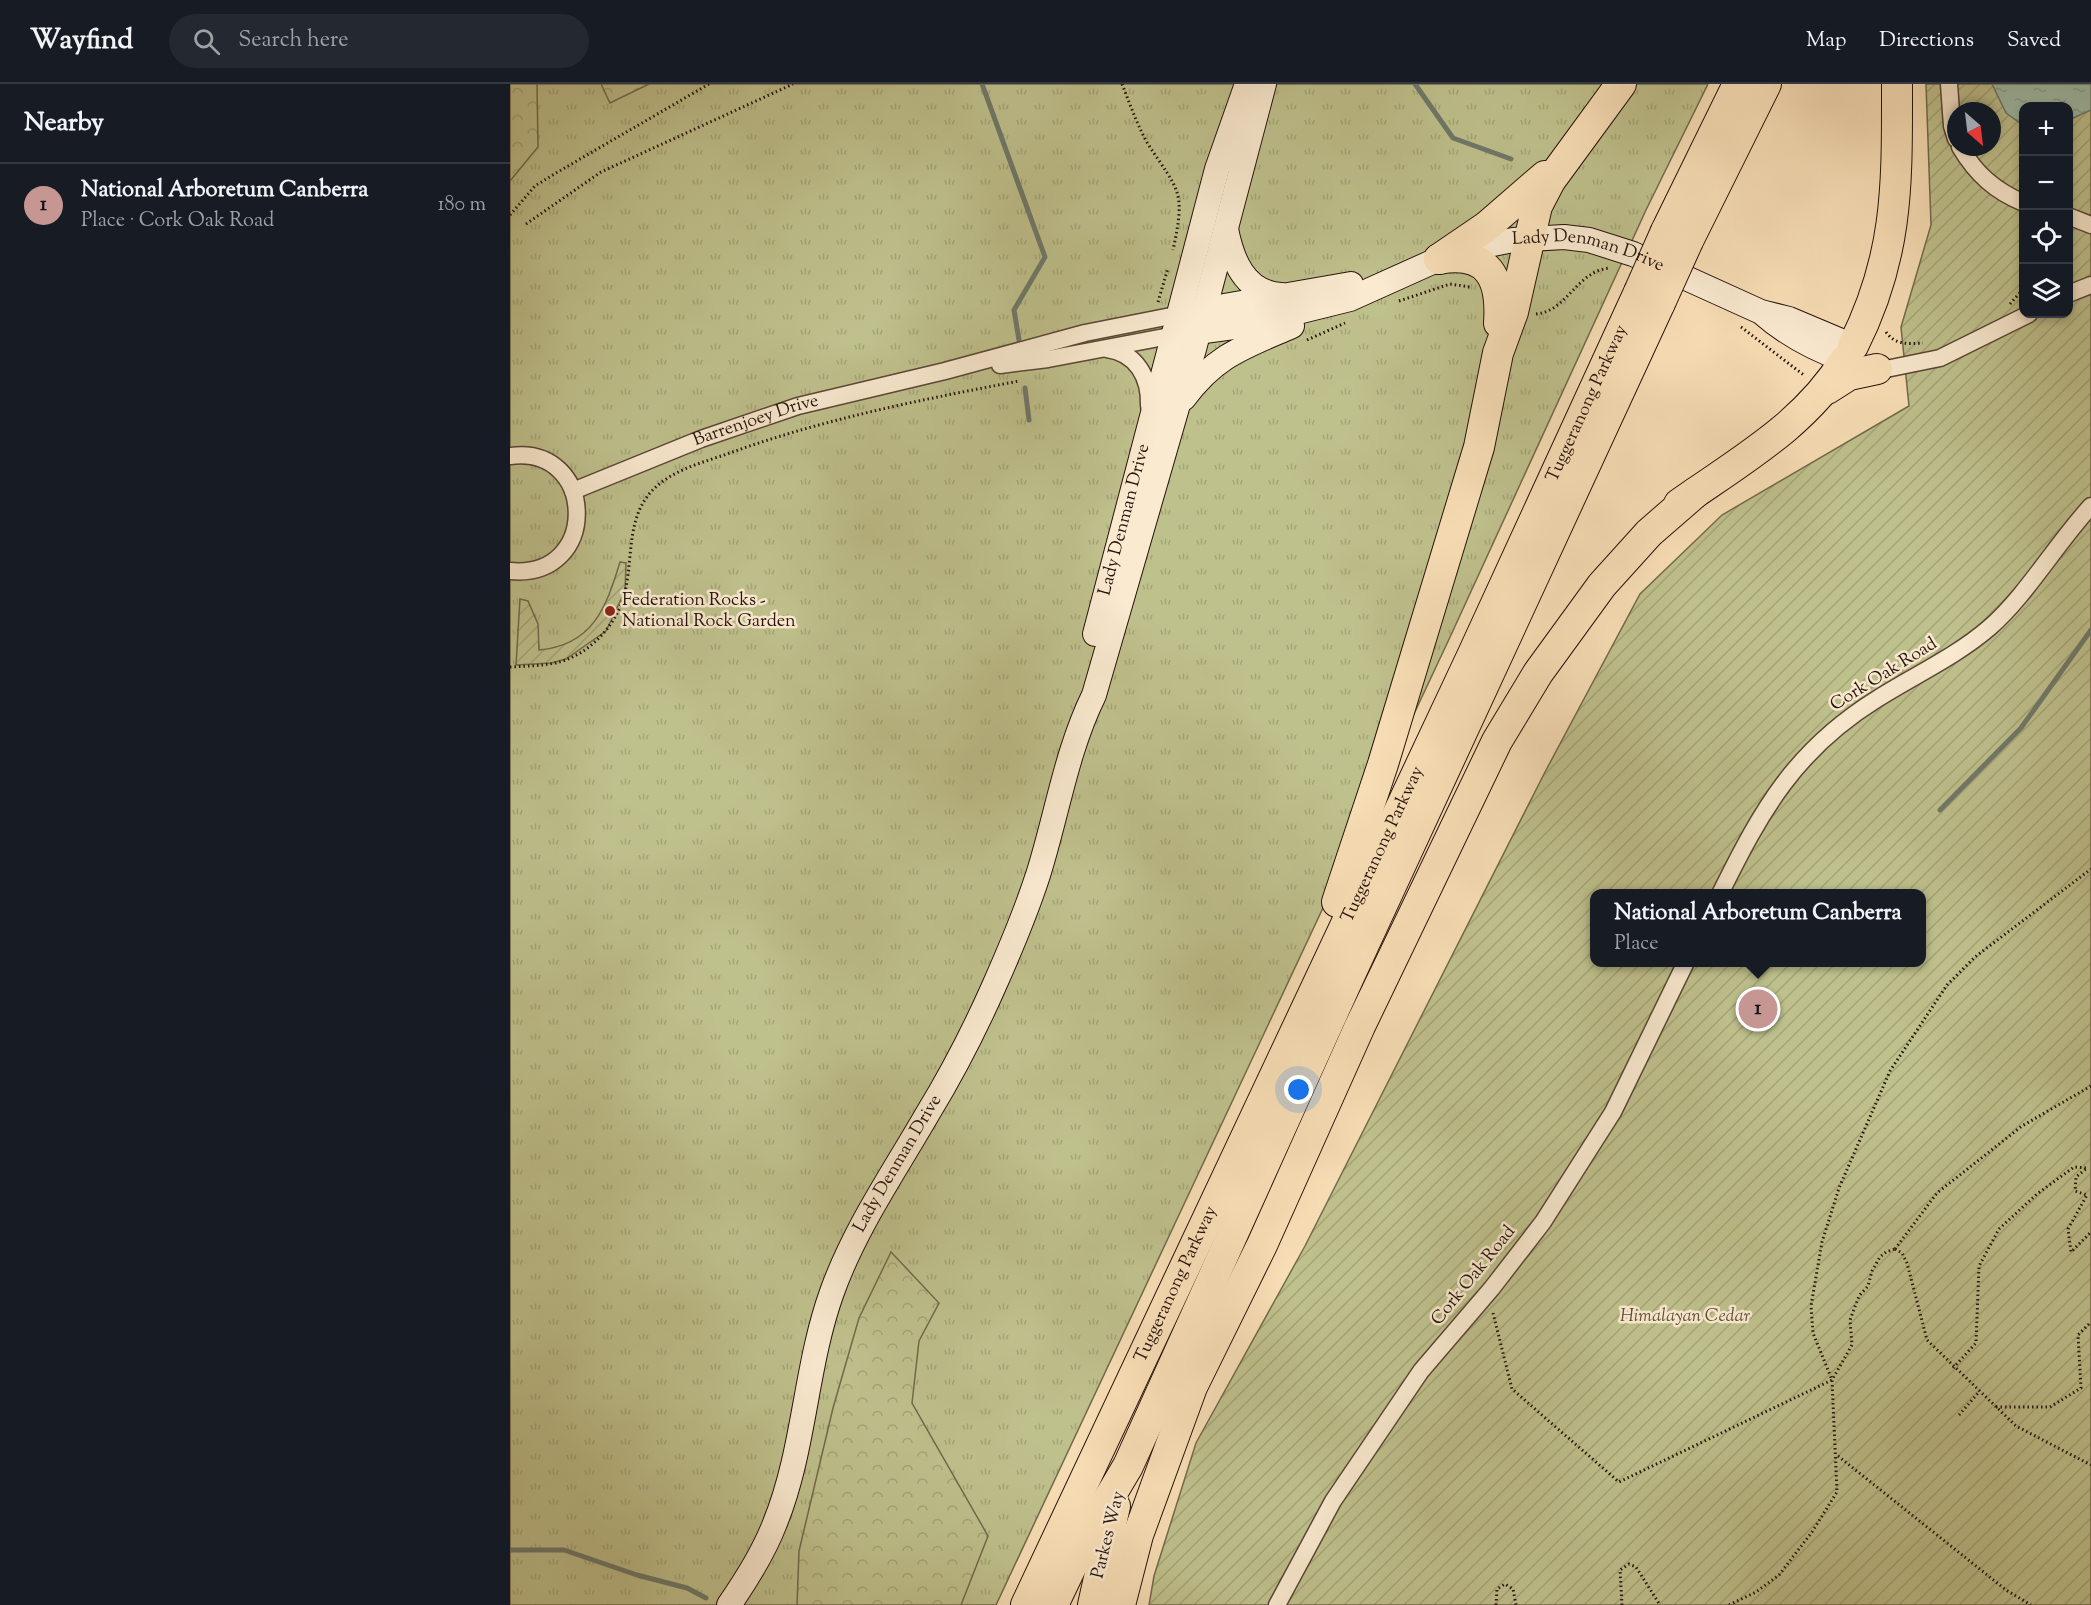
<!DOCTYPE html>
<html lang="en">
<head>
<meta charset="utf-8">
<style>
  body { margin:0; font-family:"Sorts Mill Goudy",serif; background:#242831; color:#f1f3f6 }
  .controls { position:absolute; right:18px; top:18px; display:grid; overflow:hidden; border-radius:12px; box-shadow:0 3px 9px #0003 }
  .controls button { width:54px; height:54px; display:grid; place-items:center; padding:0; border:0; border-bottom:2px solid #363941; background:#171b24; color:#f1f3f6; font:30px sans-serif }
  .compass { position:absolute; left:1437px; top:18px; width:54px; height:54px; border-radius:50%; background:#171b24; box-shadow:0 3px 9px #0003; rotate:152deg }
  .you { position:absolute; left:789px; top:1006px; width:21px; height:21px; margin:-15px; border:4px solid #fff; border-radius:50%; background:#1a73e8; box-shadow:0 0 0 9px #1a73e833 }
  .badge { display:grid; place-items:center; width:39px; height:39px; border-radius:50%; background:#c59692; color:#111; font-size:20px; font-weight:700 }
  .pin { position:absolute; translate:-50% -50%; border:3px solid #fff; box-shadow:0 2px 6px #0006 }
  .popup { position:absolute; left:1080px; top:805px; width:336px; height:78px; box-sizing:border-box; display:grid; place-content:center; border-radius:12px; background:#171b24; filter:drop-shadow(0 2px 4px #0005); font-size:20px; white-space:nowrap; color:#9ea1a6 }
  .popup b { font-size:22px; color:#f1f3f6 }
  .popup::after { content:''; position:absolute; left:50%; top:100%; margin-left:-12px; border:12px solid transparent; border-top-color:#171b24 }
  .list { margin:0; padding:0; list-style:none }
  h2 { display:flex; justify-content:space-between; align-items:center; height:78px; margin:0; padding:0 24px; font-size:26px }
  h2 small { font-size:20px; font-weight:400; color:#9ea1a6 }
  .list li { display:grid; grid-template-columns:39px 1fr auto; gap:18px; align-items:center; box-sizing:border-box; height:84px; padding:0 24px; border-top:2px solid #363941 }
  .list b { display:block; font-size:22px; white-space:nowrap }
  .list p { margin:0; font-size:20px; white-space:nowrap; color:#9ea1a6 }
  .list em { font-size:20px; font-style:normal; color:#9ea1a6 }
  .icon { flex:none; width:33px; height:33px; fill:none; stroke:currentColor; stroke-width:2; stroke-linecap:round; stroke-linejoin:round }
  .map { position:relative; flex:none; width:1581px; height:1521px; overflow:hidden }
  header { display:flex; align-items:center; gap:36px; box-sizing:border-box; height:84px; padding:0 30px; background:#171b24; border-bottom:2px solid #363941 }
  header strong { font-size:28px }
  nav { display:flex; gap:33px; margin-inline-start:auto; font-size:21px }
  .search { width:420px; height:54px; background:#242831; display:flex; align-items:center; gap:15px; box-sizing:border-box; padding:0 21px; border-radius:33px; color:#9ea1a6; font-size:22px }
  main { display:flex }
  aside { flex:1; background:#171b24 }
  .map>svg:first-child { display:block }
  .grass { fill:url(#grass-tufts); stroke:#726a4c; stroke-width:1.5 }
  .forest { fill:url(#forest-crowns); stroke:#726a4c; stroke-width:1.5 }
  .garden { fill:url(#garden-furrows); stroke:#726a4c; stroke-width:1.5; fill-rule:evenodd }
  .water { fill:url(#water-ripples); stroke:#6e796a; stroke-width:1.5 }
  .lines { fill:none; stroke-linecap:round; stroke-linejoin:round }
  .stream { stroke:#6e796a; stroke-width:5 }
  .street-casing { stroke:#5a4636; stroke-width:19 }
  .secondary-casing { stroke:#25130c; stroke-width:26 }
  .highway-casing { stroke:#25130c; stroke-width:32 }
  .path { stroke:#25130c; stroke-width:3; stroke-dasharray:1.5 3; stroke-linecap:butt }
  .street { stroke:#faead0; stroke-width:16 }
  .secondary { stroke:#faead0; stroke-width:24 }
  .highway { stroke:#f8deb6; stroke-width:30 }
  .highway-bridge-casing { stroke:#25130c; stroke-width:32; stroke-linecap:butt }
  .highway-bridge { stroke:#f8deb6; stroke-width:30 }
  .poi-dot { fill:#8f2418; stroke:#faead0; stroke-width:2 }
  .labels { text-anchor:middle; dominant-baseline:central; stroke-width:5; stroke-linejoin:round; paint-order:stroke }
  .street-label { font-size:18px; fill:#25130c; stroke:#faead0 }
  .poi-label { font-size:18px; fill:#25130c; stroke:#faead0; text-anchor:start }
  .park-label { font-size:18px; font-style:italic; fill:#5b5039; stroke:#faead0 }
</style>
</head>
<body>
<header>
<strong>Wayfind</strong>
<div class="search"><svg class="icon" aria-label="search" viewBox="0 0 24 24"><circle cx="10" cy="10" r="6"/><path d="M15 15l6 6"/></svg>Search here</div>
<nav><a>Map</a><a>Directions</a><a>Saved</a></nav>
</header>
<main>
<aside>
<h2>Nearby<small></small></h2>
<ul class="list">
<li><span class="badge">1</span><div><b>National Arboretum Canberra</b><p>Place · Cork Oak Road</p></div><em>180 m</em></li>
</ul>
</aside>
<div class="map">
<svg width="1581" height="1521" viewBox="0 0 1581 1521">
  <defs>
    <pattern id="grass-tufts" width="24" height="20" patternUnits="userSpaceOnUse" patternTransform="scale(1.5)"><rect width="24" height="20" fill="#bfc18d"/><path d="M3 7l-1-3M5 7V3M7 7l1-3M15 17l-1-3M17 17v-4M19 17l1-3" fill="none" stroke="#a4a578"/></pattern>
    <pattern id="forest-crowns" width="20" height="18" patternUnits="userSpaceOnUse" patternTransform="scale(1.5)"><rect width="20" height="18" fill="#bfc18d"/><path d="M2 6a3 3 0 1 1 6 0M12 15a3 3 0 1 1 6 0" fill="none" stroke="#a4a578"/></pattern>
    <pattern id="garden-furrows" width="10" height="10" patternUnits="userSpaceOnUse" patternTransform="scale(1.5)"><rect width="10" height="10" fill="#bfc18d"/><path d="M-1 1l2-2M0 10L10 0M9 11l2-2" fill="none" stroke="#a4a578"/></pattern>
    <pattern id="water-ripples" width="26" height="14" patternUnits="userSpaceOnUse" patternTransform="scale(1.5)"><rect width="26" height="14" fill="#9fbda9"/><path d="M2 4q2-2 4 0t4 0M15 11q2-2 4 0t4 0" fill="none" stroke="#89a290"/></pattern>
  </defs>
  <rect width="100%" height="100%" fill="#f8deb6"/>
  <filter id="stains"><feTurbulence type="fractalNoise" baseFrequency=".00333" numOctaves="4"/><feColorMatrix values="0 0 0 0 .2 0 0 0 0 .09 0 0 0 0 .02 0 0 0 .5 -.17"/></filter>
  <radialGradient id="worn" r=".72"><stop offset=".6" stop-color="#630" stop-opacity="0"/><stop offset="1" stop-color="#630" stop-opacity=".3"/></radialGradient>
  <!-- grass -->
  <path class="grass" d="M 0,0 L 1198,0 L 1136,126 L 941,551 L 486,1521 L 0,1521 Z"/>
  <!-- forest -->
  <g class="forest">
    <path d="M 0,0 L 27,0 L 28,63 L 0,97 Z"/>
    <path d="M 91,0 L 139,0 L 100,19 Z"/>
    <path d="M 381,1168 L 429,1219 L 409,1257 L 402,1319 L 478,1452 L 451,1521 L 287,1521 L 289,1467 L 323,1324 L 349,1234 Z"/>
  </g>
  <!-- garden -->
  <g class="garden">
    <path d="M 1416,0 L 1581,0 L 1581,1521 L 639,1521 L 644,1492 L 686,1359 L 795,1162 L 1035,688 L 1130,510 L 1212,431 L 1399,322 L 1391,243 L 1421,141 ZM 1514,22 L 1558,22 L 1558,230 L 1514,230 ZM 1446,27 L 1482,27 L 1482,63 L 1446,63 ZM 1084,810 L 1412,810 L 1412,878 L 1084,878 Z"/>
    <path d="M 110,478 L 116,479 L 115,507 L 96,547 L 56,575 L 41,579 L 6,581 L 10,515 L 18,517 L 28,540 L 29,566 C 83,561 96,524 110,478 Z"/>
  </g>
  <!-- water -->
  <path class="water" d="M 1482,0 L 1581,0 L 1581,26 L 1559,36 L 1558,22 L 1514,22 L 1513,41 L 1496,29 Z"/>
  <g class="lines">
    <!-- stream -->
    <g class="stream">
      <path d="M 472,0 L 535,173 L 504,226 L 509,256"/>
      <path d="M 905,0 L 943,54 L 1001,75"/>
      <path d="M 515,304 L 519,336"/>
      <path d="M 1430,726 L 1511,644 L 1581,546"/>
      <path d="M 0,1466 L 54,1466 L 127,1491 L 177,1504 L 196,1514"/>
    </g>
    <!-- street casing -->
    <g class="street-casing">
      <g id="street">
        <path d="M 1439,0 L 1442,42 L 1446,55"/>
        <path d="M 1450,63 C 1466,90 1485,107 1514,119"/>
        <path d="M 1558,132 L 1581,141"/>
        <path d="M 1558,210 L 1581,201"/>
        <path d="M 597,265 C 627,269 640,294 639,322"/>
        <path d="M 490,281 L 538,275 L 665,251"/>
        <path d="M 1361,284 L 1376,285 L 1430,274 L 1519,230"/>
        <path d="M 0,372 C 87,360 91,496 0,487"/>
        <path id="s1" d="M 63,407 L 191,355 L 288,322 L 435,287 L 575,249 L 671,230"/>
        <path d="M 1210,810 C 1252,725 1285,666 1367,615 C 1405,591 1445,573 1479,544 C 1516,512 1546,460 1581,422"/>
        <path d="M 767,1521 L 823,1417 L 911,1287 L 982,1204 L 1033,1138 L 1103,1028 L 1176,878"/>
      </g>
    </g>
    <!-- secondary casing -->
    <g class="secondary-casing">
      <g id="secondary">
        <path d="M 716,145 C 722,175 734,209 771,211"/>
        <path d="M 680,228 L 841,200"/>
        <path id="s2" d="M 665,251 L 731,242 L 840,215 L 929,175 L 963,164 L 1003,156 L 1054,153 L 1079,156 L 1123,170 L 1251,228 L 1279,235 L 1343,262 L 1335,276 C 1304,265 1276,250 1251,228"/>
        <path d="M 674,314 C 706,271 734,263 782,242"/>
        <path id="s3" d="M 585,550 L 707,85 L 737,0"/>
        <path id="s4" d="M 219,1521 C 237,1495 254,1468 265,1439 C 295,1365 295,1283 322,1208 C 345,1144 384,1088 418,1029 C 443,988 465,945 484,902 C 500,866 516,828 528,791 C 547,731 556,668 584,611 L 684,265 L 754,0"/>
      </g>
    </g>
    <!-- highway casing -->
    <g class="highway-casing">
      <g id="highway">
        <path d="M 1156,147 L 1228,0"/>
        <path d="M 1178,157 L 1256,0"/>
        <path d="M 929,175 L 976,143 L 1035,92"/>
        <path d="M 929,175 C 979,166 992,195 989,239"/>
        <path d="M 1343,262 C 1389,171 1387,99 1387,0"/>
        <path d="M 1317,305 L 1339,291 L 1367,285"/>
        <path d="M 1169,420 C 1230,377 1295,341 1335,276"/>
        <path d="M 827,818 L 873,680 L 969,363 L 988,269 L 1003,228 L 1027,122 L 1040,97 L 1111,0"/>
        <path id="s5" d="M 516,1521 L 962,572 L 1129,208"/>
        <path d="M 543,1521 L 573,1458 L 618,1382 L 838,895 L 1150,219"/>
        <path d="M 583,1521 L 605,1422"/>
        <path d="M 610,1521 L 628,1451 L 682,1303 L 752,1161 L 850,942 L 987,657 L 1028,589 L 1092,501 L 1139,449 L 1185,409"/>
      </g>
    </g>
    <!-- path -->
    <g class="path">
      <path d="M 612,0 C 620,20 627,41 638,60 C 669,108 676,106 663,166"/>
      <path d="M 0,131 L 25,102 L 46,89 L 199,0"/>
      <path d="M 16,140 L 91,88 L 283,0"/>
      <path d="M 889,217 L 940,200 L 960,203"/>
      <path d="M 648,218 L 658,184"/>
      <path d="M 1500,220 L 1514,204"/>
      <path d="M 1026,230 C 1058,227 1066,187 1100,184"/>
      <path d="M 1231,243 L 1295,292"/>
      <path d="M 1376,248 C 1385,261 1398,260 1413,259"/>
      <path d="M 797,256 L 835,239"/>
      <path d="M 0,583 C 15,582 31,582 45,579 C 80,572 111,537 116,503 C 123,467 117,428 147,402 C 166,385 194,378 217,370 C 313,335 410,316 509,297"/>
      <path d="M 1385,1165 L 1392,1169 L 1397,1179 L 1417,1256 L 1506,1342 L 1581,1381"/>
      <path d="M 1385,1165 L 1427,1109 L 1512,1042 L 1581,1002"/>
      <path d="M 983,1229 L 1002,1305 L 1109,1398 L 1322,1296 L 1342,1261 L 1340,1236 L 1349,1212 L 1358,1202 L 1362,1187 L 1370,1173 L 1376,1168 L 1385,1165"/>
      <path d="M 1443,1284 L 1466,1259 L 1469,1182 L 1489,1145 L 1527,1110 L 1564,1083 L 1577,1084 L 1566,1093 L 1565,1107 L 1577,1111 L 1558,1145 L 1561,1168 L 1581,1148"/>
      <path d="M 1486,1323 L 1540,1323 L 1571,1304 L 1568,1251 L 1581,1238"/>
      <path d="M 1449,1331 L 1469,1308"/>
      <path d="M 1328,1372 L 1496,1506 L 1521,1521"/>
      <path d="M 986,1521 L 987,1505 L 995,1500 L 1003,1505 L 1006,1521"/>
      <path d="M 1112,1521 L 1110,1486 L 1119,1480 L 1126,1483 L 1150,1521"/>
      <path d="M 1219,1521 L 1246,1508 L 1269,1491 L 1302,1448 L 1327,1408 L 1322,1296 L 1303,1249 L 1301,1222 L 1312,1158 L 1329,1104 L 1380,987 L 1437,901 L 1465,873 L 1581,785"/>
    </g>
    <!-- street -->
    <use href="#street" class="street"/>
    <!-- secondary -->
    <use href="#secondary" class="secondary"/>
    <!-- highway -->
    <use href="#highway" class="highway"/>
    <!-- highway-bridge casing -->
    <g class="highway-bridge-casing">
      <g id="highway-bridge">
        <path d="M 1129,208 L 1156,147"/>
        <path d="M 1150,219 L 1178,157"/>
      </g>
    </g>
    <!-- highway-bridge -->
    <use href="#highway-bridge" class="highway-bridge"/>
  </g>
  <!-- markers -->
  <circle class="poi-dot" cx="100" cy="527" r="6"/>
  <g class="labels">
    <!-- street labels -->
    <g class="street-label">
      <text stroke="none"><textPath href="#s2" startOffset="430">Lady Denman Drive</textPath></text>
      <text stroke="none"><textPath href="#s5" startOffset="1326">Tuggeranong Parkway</textPath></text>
      <text stroke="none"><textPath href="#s1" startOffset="196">Barrenjoey Drive</textPath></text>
      <text stroke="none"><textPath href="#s3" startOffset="118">Lady Denman Drive</textPath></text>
      <text transform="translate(1374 591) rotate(-32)">Cork Oak Road</text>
      <text stroke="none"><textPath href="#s5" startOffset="840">Tuggeranong Parkway</textPath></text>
      <text stroke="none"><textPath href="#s4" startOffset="477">Lady Denman Drive</textPath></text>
      <text transform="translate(964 1192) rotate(-51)">Cork Oak Road</text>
      <text stroke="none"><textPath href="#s5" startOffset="354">Tuggeranong Parkway</textPath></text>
      <text transform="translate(599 1451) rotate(-76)">Parkes Way</text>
    </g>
    <!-- poi labels -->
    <g class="poi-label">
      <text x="112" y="517">Federation Rocks -<tspan x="112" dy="21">National Rock Garden</tspan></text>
    </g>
    <!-- park labels -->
    <g class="park-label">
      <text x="1175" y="1233">Himalayan Cedar</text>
    </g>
  </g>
  <rect width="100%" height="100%" filter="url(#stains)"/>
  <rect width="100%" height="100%" fill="url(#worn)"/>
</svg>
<div class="controls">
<button>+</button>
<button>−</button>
<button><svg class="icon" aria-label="locate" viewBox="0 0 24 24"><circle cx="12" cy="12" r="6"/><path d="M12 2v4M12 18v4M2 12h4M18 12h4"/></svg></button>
<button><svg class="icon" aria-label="layers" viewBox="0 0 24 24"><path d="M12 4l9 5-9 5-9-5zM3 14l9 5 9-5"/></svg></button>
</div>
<svg class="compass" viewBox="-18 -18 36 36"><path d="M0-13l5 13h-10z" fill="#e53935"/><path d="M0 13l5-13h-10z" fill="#9ea1a6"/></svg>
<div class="you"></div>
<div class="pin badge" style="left:1248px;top:925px">1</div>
<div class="popup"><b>National Arboretum Canberra</b>Place</div>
</div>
</main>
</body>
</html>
